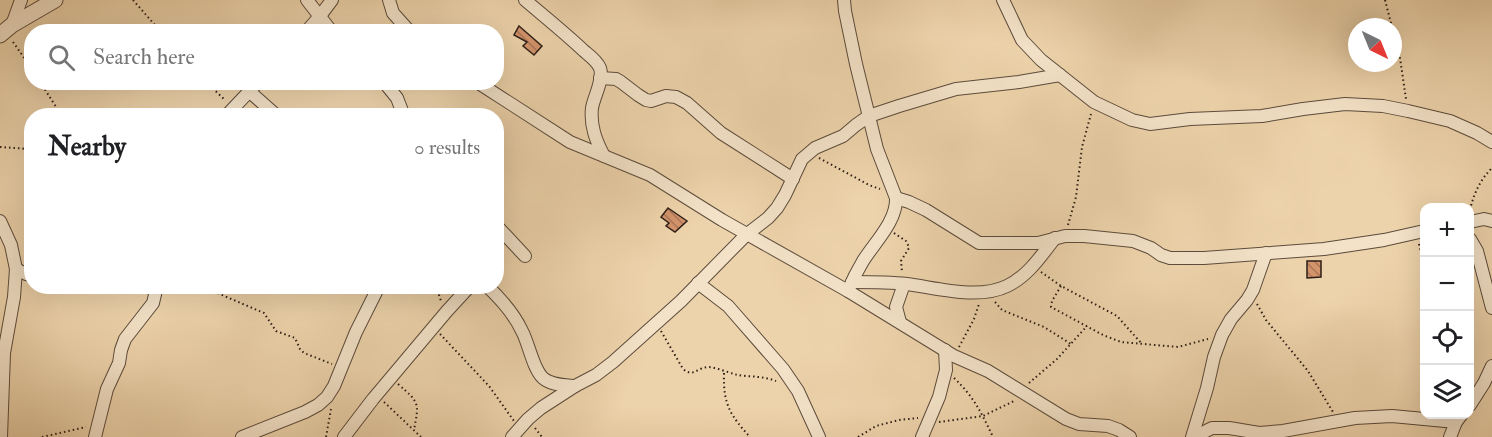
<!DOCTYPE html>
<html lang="en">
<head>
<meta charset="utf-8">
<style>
  body { margin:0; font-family:"IM FELL Double Pica",serif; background:#f6f6f6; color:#202124 }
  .controls { position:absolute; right:18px; bottom:18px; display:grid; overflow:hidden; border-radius:12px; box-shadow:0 6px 24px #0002 }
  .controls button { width:54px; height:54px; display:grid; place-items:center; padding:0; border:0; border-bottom:2px solid #e0e0e0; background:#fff; color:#202124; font:30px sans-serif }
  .compass { position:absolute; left:1348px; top:18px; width:54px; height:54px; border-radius:50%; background:#fff; box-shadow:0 6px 24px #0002; rotate:137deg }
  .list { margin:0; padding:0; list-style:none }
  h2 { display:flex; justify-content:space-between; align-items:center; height:78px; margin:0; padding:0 24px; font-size:26px }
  h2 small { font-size:20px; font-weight:400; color:#757577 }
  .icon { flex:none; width:33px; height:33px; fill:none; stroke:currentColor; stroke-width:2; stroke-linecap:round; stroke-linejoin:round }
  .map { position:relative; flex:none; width:1492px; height:437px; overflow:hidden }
  .search { position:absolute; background:#fff; box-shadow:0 6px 24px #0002; left:24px; top:24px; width:480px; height:66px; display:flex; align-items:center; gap:15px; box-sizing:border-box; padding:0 21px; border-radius:24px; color:#757577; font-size:22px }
  .panel { position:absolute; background:#fff; box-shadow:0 6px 24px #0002; left:24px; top:108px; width:480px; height:186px; border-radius:24px }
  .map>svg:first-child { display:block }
  .building { fill:url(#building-back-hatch); stroke:#2c1e17; stroke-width:1.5 }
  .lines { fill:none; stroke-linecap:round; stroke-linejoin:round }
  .minor-casing { stroke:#5c4b3c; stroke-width:14 }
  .tertiary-casing { stroke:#5c4b3c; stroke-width:17 }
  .path { stroke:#2c1e17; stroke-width:2; stroke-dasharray:1.5 3; stroke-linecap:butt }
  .minor { stroke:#f3e2c8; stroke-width:12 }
  .tertiary { stroke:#f3e2c8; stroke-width:15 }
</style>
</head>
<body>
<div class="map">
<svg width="1492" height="437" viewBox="0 0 1492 437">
  <defs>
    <pattern id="building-back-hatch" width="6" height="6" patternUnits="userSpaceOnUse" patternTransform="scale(1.5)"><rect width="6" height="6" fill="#d3936b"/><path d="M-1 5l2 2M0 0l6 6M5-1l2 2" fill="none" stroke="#ab7757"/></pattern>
  </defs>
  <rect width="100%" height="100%" fill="#edd3ab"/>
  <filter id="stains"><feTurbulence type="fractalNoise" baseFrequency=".00333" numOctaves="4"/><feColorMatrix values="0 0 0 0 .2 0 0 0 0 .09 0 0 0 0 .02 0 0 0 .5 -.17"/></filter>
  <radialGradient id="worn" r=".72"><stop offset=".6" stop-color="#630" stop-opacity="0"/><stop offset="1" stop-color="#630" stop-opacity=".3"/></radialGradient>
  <!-- building -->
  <g class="building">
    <path d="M 519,26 L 542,46 L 534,55 L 523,46 L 527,42 L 514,35 Z"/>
    <path d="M 668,208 L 687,221 L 675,232 L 666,226 L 669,223 L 661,217 Z"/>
    <path d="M 1307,261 L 1321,261 L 1321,277 L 1307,278 Z"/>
  </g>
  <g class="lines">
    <!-- minor casing -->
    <g class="minor-casing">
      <g id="minor">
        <path d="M 307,0 L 332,32"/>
        <path d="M 389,0 L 393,13 L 410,32"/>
        <path d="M 525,0 C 545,17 565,33 584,51 C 590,56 597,61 600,68 C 604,80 594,96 592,108 C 590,126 596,141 604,156"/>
        <path d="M 844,0 L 845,11 L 856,64 L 877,149 L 896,198 C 897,221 875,242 863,261 C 857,271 852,281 848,291"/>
        <path d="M 1003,0 L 1022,40 L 1041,60 L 1094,102 L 1132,120 L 1150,124 L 1190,119 L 1262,116 L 1303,109 L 1345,104 L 1383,106 L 1408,111 L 1450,121 L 1477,133 L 1492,142"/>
        <path d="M 12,25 L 21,0"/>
        <path d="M 306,32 L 320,16 L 332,0"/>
        <path d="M 600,78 L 616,79 L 621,82 L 638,95 L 646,100 L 651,101 L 666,96 L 676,97 L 687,103 L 721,133 L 793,179"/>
        <path d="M 384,82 L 397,98 L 404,116"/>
        <path d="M 477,82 L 570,142 L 650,175 L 722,220 L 848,291 L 954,356 L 988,371 L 1066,419 L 1079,424 L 1108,426 L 1119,430 L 1130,437"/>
        <path d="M 250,92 L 277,116"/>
        <path d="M 226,116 L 258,82"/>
        <path d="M 896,198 L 909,202 L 926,210 L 979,243 L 1038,243 L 1065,236 L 1084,236 L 1133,241 L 1151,248 L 1161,255 L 1170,258 L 1204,258 L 1324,249 L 1384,240 L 1424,231"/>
        <path d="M 0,221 L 11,245 L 16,269 L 14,297 L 4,353 L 1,437"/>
        <path d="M 1470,222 L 1484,219 L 1492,221"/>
        <path d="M 496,225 L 525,256"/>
        <path d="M 1470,239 L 1477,251 L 1492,308"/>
        <path d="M 16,269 L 26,274 L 32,275"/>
        <path d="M 852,282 C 870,282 889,282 907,284 C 937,288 978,300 1007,286 C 1028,276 1041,256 1055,238"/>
        <path d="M 698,283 L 728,306 L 783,369 L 798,391 L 819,437"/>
        <path d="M 487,286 C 501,299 514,314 522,331 C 529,344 533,369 543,378 C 551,385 564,385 575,386"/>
        <path d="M 900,322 L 896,307 L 904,284"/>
        <path d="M 1470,405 L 1484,383 L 1492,366"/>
        <path d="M 95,437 L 107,389 L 119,363 L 121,350 L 125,339 L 153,303 L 157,286"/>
        <path d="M 242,437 L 305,412 L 318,405 L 327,397 L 334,386 L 356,332 L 379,286"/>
        <path d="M 344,437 L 373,399 L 447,311 L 470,286"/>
        <path d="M 512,437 L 528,419 L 541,408 L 575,386 L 596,375 L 613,362 L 681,301 L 746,235 L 768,218 L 777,208 L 785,195 L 802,159 L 815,148 L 843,136 L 856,125 L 869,116 L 899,106 L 956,89 L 1019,82 L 1060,75"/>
        <path d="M 922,437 L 939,397 L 946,370 L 945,350"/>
        <path d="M 1192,437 L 1207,388 L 1214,357 L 1222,335 L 1231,319 L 1247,300 L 1253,290 L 1266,253"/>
        <path d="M 1194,437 L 1212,428 L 1229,428 L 1259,433 L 1283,431 L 1355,418 L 1392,416 L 1456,422"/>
        <path d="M 1450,437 L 1456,422 L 1462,414"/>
      </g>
    </g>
    <!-- tertiary casing -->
    <g class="tertiary-casing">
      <path id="tertiary" d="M 0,35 L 12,25 L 55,0"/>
    </g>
    <!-- path -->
    <g class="path">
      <path d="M 133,0 L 161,32"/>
      <path d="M 1385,0 L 1392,27"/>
      <path d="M 1393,31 L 1400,58 L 1406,99"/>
      <path d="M 13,42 L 32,69"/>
      <path d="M 40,82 L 62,116"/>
      <path d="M 206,82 L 225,100"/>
      <path d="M 0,147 L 29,149 L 32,151"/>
      <path d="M 819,158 L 869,185 L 880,189"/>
      <path d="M 1470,210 C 1474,193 1480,180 1492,168"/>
      <path d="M 1068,225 L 1076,197 L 1082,147 L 1091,114"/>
      <path d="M 894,233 L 906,241 L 908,245 L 909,248 L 901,261 L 902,272"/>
      <path d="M 1419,244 L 1424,265"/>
      <path d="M 1041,272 L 1061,286 L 1117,316 L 1142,344"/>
      <path d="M 201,286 L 264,313 L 276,331 L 295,338 L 300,349 L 304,353 L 332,364"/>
      <path d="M 436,286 L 441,301"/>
      <path d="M 1061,286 L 1052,301 L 1051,307 L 1103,335 L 1121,342 L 1178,347 L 1208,339"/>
      <path d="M 995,302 L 1002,310 L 1044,327 L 1071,344"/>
      <path d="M 1257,304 L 1266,320 L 1308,371 L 1333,412"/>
      <path d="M 661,331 L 683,369 C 694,378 697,367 709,367 C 718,368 729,373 738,375 C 751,377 764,376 776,381"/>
      <path d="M 440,334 L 489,386 L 514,421"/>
      <path d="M 959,347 L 974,319 L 979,304"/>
      <path d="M 724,373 C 723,404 730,415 750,437"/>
      <path d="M 954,378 C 974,397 981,412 993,437"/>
      <path d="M 1029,383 L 1057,359 L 1087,326"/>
      <path d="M 398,384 C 420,403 419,403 414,430"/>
      <path d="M 384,402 L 421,437"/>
      <path d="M 939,422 L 983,416 L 1014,401"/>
      <path d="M 535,428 L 542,437"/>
      <path d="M 42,437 L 86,427"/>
      <path d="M 326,437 L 331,409"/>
      <path d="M 858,437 L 876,426 L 899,420 L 918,418"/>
    </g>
    <!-- minor -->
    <use href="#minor" class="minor"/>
    <!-- tertiary -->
    <use href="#tertiary" class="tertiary"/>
  </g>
  <rect width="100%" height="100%" filter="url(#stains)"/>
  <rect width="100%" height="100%" fill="url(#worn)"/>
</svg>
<div class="controls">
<button>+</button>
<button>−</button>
<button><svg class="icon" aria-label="locate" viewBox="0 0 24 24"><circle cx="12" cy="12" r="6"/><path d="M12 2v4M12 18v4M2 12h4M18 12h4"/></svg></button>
<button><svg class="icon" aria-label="layers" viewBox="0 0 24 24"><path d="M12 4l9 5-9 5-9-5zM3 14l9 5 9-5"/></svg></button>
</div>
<svg class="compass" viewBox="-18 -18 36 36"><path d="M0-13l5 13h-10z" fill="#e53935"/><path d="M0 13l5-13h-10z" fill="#757577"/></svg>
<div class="search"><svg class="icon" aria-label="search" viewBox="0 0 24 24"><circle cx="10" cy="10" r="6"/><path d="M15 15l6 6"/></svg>Search here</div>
<section class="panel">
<h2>Nearby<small>0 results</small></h2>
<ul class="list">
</ul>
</section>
</div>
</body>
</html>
